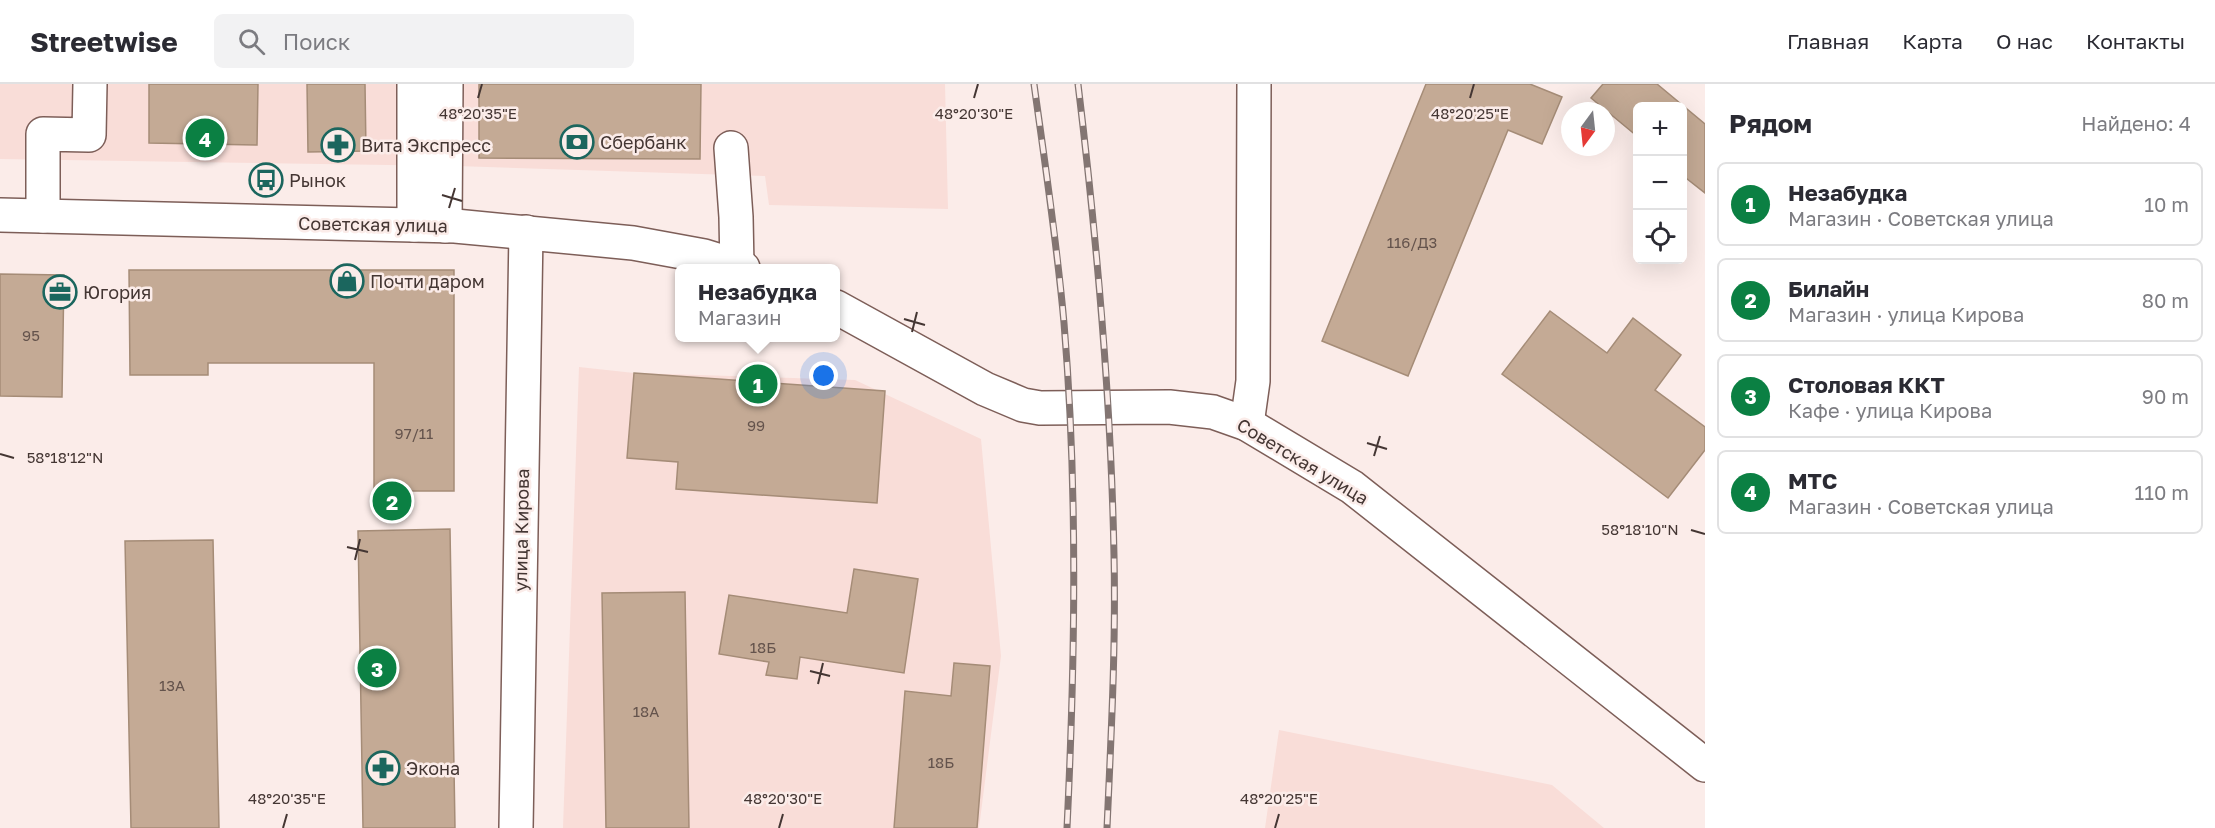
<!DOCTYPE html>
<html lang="ru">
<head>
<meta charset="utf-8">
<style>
  body { margin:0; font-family:"Golos Text",sans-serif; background:#f2f2f3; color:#2b2b33 }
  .controls { position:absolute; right:18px; top:18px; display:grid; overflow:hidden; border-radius:9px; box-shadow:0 6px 24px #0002 }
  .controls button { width:54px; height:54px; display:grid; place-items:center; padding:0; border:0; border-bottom:2px solid #e1e1e2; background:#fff; color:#2b2b33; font:30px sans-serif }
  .compass { position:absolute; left:1561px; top:18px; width:54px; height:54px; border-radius:50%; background:#fff; box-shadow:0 6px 24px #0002; rotate:195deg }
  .you { position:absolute; left:824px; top:292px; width:21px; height:21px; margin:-15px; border:4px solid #fff; border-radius:50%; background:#1a73e8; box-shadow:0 0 0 9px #1a73e833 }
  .badge { display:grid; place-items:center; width:39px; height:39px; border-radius:50%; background:#0b8043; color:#fff; font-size:20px; font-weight:700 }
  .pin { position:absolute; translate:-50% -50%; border:3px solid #fff; box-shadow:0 2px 6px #0006 }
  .popup { position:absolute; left:675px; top:180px; width:165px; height:78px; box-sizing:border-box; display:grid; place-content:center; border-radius:9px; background:#fff; filter:drop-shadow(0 2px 4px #0005); font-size:20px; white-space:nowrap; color:#7c7c81 }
  .popup b { font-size:22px; color:#2b2b33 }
  .popup::after { content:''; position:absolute; left:50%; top:100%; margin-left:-12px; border:12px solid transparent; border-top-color:#fff }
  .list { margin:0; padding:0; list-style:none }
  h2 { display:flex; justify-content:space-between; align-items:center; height:78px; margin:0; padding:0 24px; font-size:26px }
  h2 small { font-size:20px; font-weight:400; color:#7c7c81 }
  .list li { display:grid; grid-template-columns:39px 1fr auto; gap:18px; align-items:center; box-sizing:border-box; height:84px; margin:0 12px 12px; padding:0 12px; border:2px solid #e1e1e2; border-radius:9px }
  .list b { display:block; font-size:22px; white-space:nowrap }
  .list p { margin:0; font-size:20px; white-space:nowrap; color:#7c7c81 }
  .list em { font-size:20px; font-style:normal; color:#7c7c81 }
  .icon { flex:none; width:33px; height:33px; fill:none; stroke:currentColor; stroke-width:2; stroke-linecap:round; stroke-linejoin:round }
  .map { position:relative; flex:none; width:1705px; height:744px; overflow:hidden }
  header { display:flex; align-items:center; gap:36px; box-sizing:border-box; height:84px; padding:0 30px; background:#fff; border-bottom:2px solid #e1e1e2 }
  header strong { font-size:28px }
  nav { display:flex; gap:33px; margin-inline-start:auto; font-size:21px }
  .search { width:420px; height:54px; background:#f2f2f3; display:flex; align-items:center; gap:15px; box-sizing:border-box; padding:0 21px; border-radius:9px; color:#7c7c81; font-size:22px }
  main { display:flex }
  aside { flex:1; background:#fff }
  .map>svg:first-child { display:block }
  .built { fill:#f9ddd8 }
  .building { fill:#c4aa95; stroke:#a58c77; stroke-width:1.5 }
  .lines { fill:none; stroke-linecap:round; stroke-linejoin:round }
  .minor-casing { stroke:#7d5e58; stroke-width:36 }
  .major-casing { stroke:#7d5e58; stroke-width:36 }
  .minor { stroke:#fff; stroke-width:33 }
  .major { stroke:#fff; stroke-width:33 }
  .rail-casing { stroke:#837572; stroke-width:7 }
  .rail { stroke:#fbece9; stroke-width:4.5; stroke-dasharray:14; stroke-linecap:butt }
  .ticks { fill:none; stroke:#443633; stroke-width:2 }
  .labels { text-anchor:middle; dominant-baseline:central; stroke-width:5; stroke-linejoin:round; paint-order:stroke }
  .number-label { font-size:15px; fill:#64534c }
  .poi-label { font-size:18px; fill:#443633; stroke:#fbece9; text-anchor:start }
  .street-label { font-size:18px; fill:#443633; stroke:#fbece9 }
  .ticks-label { font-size:15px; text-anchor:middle; fill:#443633; stroke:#fbece9; stroke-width:5; stroke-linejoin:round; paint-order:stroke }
</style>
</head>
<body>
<header>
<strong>Streetwise</strong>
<div class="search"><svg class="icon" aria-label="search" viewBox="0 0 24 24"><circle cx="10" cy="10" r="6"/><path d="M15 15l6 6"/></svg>Поиск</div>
<nav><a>Главная</a><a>Карта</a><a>О нас</a><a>Контакты</a></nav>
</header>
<main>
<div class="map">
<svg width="1705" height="744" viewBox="0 0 1705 744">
  <rect width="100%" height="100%" fill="#fbece9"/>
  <!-- built -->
  <g class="built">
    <path d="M 0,0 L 945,0 L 948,125 L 769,121 L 765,92 L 456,82 L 0,75 Z"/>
    <path d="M 579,283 L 634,289 L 855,296 L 981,355 L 1001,572 L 979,744 L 563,744 Z"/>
    <path d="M 1279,646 L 1552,701 L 1604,744 L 1265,744 Z"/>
  </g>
  <!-- building -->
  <g class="building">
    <path d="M 149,0 L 258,0 L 257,61 L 149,59 Z"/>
    <path d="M 307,0 L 365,0 L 366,67 L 308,68 Z"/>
    <path d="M 479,0 L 701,0 L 700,75 L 479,74 Z"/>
    <path d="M 1426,0 L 1530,0 L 1562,13 L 1542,60 L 1508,46 L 1408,292 L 1322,257 Z"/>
    <path d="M 1603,0 L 1657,0 L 1705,40 L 1705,109 L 1682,91 L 1682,22 L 1638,22 L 1638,53 L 1591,14 Z"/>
    <path d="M 129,186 L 454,186 L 454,407 L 374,407 L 374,279 L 208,279 L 208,291 L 130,291 Z"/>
    <path d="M 0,190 L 64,191 L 62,313 L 0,312 Z"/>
    <path d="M 1550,227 L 1607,269 L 1633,234 L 1681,271 L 1655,306 L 1705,343 L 1705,366 L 1668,414 L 1502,290 Z"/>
    <path d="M 634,289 L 885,307 L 877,419 L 676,405 L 678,378 L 627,374 Z"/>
    <path d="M 450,445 L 455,744 L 363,744 L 358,447 Z"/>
    <path d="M 213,456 L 219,744 L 131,744 L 125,457 Z"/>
    <path d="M 854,485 L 918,495 L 904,589 L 800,573 L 797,595 L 766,591 L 769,578 L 719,570 L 729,511 L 847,529 Z"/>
    <path d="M 685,508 L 689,744 L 606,744 L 602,509 Z"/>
    <path d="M 954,579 L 990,582 L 977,744 L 894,744 L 905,607 L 951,612 Z"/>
  </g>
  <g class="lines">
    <!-- minor casing -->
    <g class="minor-casing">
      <g id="minor">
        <path d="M 414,0 L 414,141"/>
        <path d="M 731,64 L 736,133 L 737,183"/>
        <path d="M 43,132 L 43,50 L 89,51 L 90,0"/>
        <path d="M 445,142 L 446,0"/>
        <path d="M 1247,340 L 1253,297 L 1254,0"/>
        <path d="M 516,744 L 526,148"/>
      </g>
    </g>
    <!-- major casing -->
    <g class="major-casing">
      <g id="major">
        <path d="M 0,131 L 455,142 L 633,159 L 704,172 L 743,184"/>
        <path d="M 836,223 L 985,305 L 1023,321 L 1040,324 L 1169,323 L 1213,328 L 1247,340 L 1352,403 L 1705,681"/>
      </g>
    </g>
    <!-- minor -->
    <use href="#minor" class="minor"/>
    <!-- major -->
    <use href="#major" class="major"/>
    <!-- rail casing -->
    <g class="rail-casing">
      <g id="rail">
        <path d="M 1034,0 C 1045,80 1057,159 1064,239 C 1078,407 1075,576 1067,744"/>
        <path d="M 1078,0 C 1097,157 1111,314 1114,471 C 1116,562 1111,653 1107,744"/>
      </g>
    </g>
    <!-- rail -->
    <use href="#rail" class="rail"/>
  </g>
  <!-- ticks -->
  <path class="ticks" d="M 478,14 L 482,0M 974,14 L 978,0M 1470,14 L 1474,0M 442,111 L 462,117M 449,124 L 455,104M 904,235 L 925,241M 912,248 L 917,228M 1367,359 L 1387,365M 0,370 L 14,374M 1374,372 L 1380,352M 1691,446 L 1705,450M 347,463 L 368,468M 355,476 L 360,455M 810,587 L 830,592M 818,600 L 823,579M 283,744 L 287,730M 779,744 L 783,730M 1275,744 L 1279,730"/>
  <!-- icons -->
  <defs>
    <g id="bank-ring" transform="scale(1.725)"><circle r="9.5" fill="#fbece9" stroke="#1b665e" stroke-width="1.5"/><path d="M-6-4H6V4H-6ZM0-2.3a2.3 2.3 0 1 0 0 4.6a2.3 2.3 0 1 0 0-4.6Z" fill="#1b665e"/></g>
    <g id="pharmacy-ring" transform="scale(1.725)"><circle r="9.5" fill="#fbece9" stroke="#1b665e" stroke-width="1.5"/><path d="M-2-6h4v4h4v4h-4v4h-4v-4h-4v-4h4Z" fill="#1b665e"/></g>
    <g id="bus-ring" transform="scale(1.725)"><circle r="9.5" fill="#fbece9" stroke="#1b665e" stroke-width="1.5"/><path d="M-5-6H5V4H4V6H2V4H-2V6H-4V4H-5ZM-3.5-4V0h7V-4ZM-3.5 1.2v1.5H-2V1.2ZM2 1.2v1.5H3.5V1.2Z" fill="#1b665e"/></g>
    <g id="shop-ring" transform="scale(1.725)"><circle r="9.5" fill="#fbece9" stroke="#1b665e" stroke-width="1.5"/><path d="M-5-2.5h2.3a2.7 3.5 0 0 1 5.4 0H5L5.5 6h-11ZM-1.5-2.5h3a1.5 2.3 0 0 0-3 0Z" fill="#1b665e"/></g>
    <g id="office-ring" transform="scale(1.725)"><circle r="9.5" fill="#fbece9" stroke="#1b665e" stroke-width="1.5"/><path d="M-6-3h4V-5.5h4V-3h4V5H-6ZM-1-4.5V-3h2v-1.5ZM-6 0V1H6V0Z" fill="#1b665e"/></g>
  </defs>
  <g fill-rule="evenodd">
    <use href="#bank-ring" x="577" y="58"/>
    <use href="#pharmacy-ring" x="338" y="61"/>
    <use href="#bus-ring" x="266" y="96"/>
    <use href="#shop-ring" x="347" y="197"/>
    <use href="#office-ring" x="60" y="208"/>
    <use href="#pharmacy-ring" x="383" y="684"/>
  </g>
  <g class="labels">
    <!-- number labels -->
    <g class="number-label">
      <text x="1412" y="158">116/Д3</text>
      <text x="31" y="251">95</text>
      <text x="756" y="341">99</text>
      <text x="414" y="349">97/11</text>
      <text x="763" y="563">18Б</text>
      <text x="172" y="601">13А</text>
      <text x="646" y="627">18А</text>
      <text x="941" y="678">18Б</text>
    </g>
    <!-- poi labels -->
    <g class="poi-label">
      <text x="600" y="58">Сбербанк</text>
      <text x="361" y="61">Вита Экспресс</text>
      <text x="289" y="96">Рынок</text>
      <text x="370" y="197">Почти даром</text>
      <text x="83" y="208">Югория</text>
      <text x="406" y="684">Экона</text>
    </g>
    <!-- street labels -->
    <g class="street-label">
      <text transform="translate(373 140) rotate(1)">Советская улица</text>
      <text transform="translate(1303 377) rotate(31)">Советская улица</text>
      <text transform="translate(521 446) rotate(-89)">улица Кирова</text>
    </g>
  </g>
  <g class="ticks-label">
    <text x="478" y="35">48°20'35"E</text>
    <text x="974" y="35">48°20'30"E</text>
    <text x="1470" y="35">48°20'25"E</text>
    <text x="65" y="379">58°18'12"N</text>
    <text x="1640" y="451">58°18'10"N</text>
    <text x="287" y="720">48°20'35"E</text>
    <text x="783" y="720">48°20'30"E</text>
    <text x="1279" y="720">48°20'25"E</text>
  </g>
</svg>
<div class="controls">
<button>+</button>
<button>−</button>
<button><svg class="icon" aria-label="locate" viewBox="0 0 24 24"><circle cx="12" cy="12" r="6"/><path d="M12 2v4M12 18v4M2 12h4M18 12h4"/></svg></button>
</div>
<svg class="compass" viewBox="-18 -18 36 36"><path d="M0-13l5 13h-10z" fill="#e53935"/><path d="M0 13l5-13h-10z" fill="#7c7c81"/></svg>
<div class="you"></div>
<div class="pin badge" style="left:758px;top:300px">1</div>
<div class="popup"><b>Незабудка</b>Магазин</div>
<div class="pin badge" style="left:392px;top:417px">2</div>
<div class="pin badge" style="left:377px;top:584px">3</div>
<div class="pin badge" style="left:205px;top:54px">4</div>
</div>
<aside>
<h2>Рядом<small>Найдено: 4</small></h2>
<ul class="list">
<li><span class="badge">1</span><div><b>Незабудка</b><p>Магазин · Советская улица</p></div><em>10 m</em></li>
<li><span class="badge">2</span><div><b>Билайн</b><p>Магазин · улица Кирова</p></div><em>80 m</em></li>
<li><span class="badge">3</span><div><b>Столовая ККТ</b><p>Кафе · улица Кирова</p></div><em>90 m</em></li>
<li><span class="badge">4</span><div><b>МТС</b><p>Магазин · Советская улица</p></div><em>110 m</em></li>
</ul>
</aside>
</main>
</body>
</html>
